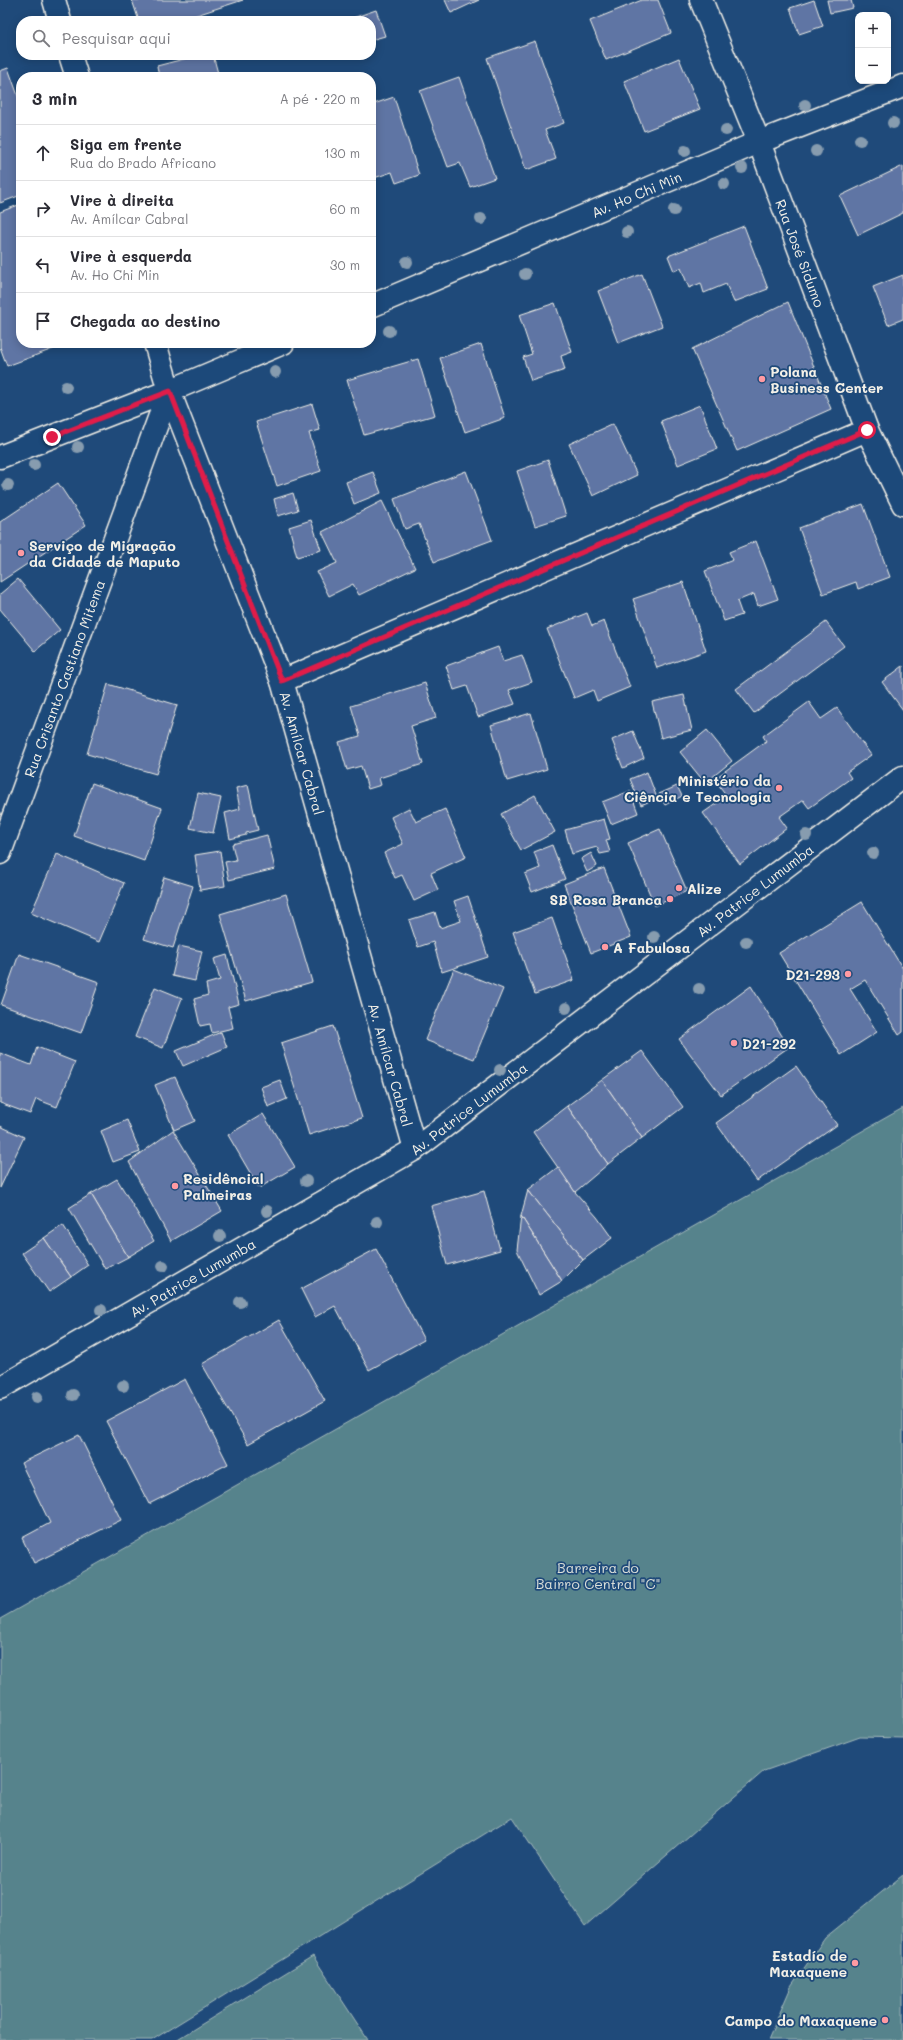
<!DOCTYPE html>
<html lang="pt">
<head>
<meta charset="utf-8">
<style>
  body { margin:0; font-family:Mali,sans-serif; background:#f2f2f3; color:#2b2b33 }
  .controls { position:absolute; right:12px; top:12px; display:grid; overflow:hidden; border-radius:8px; box-shadow:0 2px 10px #0003 }
  .controls button { width:36px; height:36px; display:grid; place-items:center; padding:0; border:0; border-bottom:1px solid #e1e1e2; background:#fff; color:#2b2b33; font:20px sans-serif }
  .stop { position:absolute; width:12px; height:12px; margin:-9px; border:3px solid #e11d48; border-radius:50%; background:#fff }
  .stop.end { background:#e11d48; border-color:#fff; box-shadow:0 1px 4px #0008 }
  .list { margin:0; padding:0; list-style:none }
  h2 { display:flex; justify-content:space-between; align-items:center; height:52px; margin:0; padding:0 16px; font-size:17px }
  h2 small { font-size:13px; font-weight:400; color:#7c7c81 }
  .list li { display:grid; grid-template-columns:26px 1fr auto; gap:12px; align-items:center; box-sizing:border-box; height:56px; padding:0 16px; border-top:1px solid #e1e1e2 }
  .list b { display:block; font-size:15px; white-space:nowrap }
  .list p { margin:0; font-size:13px; white-space:nowrap; color:#7c7c81 }
  .list em { font-size:13px; font-style:normal; color:#7c7c81 }
  .icon { flex:none; width:22px; height:22px; fill:none; stroke:currentColor; stroke-width:2; stroke-linecap:round; stroke-linejoin:round }
  .map { position:relative; flex:none; width:903px; height:2040px; overflow:hidden }
  .search { position:absolute; background:#fff; box-shadow:0 2px 10px #0003; left:16px; top:16px; width:360px; height:44px; display:flex; align-items:center; gap:10px; box-sizing:border-box; padding:0 14px; border-radius:16px; color:#7c7c81; font-size:15px }
  .panel { position:absolute; background:#fff; box-shadow:0 2px 10px #0003; left:16px; top:72px; width:360px; height:276px; border-radius:16px }
  .map>svg:first-child { display:block }
  .green { fill:#56838c; stroke:#a5baba }
  .building { fill:#5e74a4; stroke:#f4f1e8 }
  .lines { fill:none; stroke-linecap:round; stroke-linejoin:round }
  .street-casing { stroke:#f4f1e8; stroke-width:25 }
  .secondary-casing { stroke:#f4f1e8; stroke-width:25 }
  .street { stroke:#1f4a7a; stroke-width:22 }
  .secondary { stroke:#1f4a7a; stroke-width:22 }
  .tree { fill:#879caf }
  .route { stroke:#e11d48; stroke-width:5 }
  .poi-dot { fill:#ff9aa2; stroke:#1f4a7a; stroke-width:1.5 }
  .labels { text-anchor:middle; dominant-baseline:central; stroke-width:3.5; stroke-linejoin:round; paint-order:stroke }
  .street-label { font-size:14px; fill:#f4f1e8; stroke:#1f4a7a }
  .poi-label { font-size:14px; font-weight:bold; fill:#f4f1e8; stroke:#1f4a7a; text-anchor:start }
  .park-label { font-size:14px; fill:#dce0da; stroke:#1f4a7a }
</style>
</head>
<body>
<div class="map">
<svg width="903" height="2040" viewBox="0 0 903 2040">
  <rect width="100%" height="100%" fill="#1f4a7a"/>
  <filter id="ink" filterUnits="userSpaceOnUse"><feTurbulence type="fractalNoise" baseFrequency=".025" numOctaves="2"/><feDisplacementMap in="SourceGraphic" scale="8" xChannelSelector="R" yChannelSelector="G"/><feConvolveMatrix kernelMatrix="1 2 1 2 8 2 1 2 1" color-interpolation-filters="sRGB"/></filter>
  <g filter="url(#ink)">
    <!-- green -->
    <g class="green">
      <path d="M 903,1108 L 903,1738 L 860,1737 L 764,1771 L 585,1926 L 512,1817 L 152,2040 L 0,2040 L 0,1619 Z"/>
      <path d="M 903,1875 L 903,2040 L 768,2040 L 791,1987 L 825,1938 Z"/>
      <path d="M 313,1956 L 368,2040 L 176,2040 Z"/>
    </g>
    <!-- building -->
    <g class="building">
      <path d="M 132,0 L 243,0 L 178,21 L 139,21 Z"/>
      <path d="M 445,0 L 479,0 L 451,13 Z"/>
      <path d="M 642,0 L 658,0 L 671,33 L 606,60 L 590,21 Z"/>
      <path d="M 814,0 L 823,26 L 799,34 L 790,8 Z"/>
      <path d="M 827,0 L 851,0 L 853,8 L 830,13 Z"/>
      <path d="M 376,10 L 385,36 L 371,40 L 371,21 L 344,21 Z"/>
      <path d="M 535,41 L 564,123 L 545,130 L 556,159 L 526,170 L 487,58 Z"/>
      <path d="M 199,55 L 213,55 L 219,77 L 159,77 L 157,66 Z"/>
      <path d="M 679,58 L 700,109 L 644,131 L 624,81 Z"/>
      <path d="M 8,68 L 21,104 L 21,195 L 0,203 L 0,71 Z"/>
      <path d="M 459,77 L 495,178 L 470,187 L 460,163 L 448,167 L 420,91 Z"/>
      <path d="M 394,97 L 419,175 L 396,183 L 392,172 L 371,179 L 371,105 Z"/>
      <path d="M 903,166 L 903,213 L 858,235 L 840,196 Z"/>
      <path d="M 21,204 L 21,343 L 69,343 L 7,366 L 0,347 L 0,212 Z"/>
      <path d="M 744,226 L 768,289 L 734,302 L 726,284 L 704,293 L 701,283 L 689,288 L 681,268 L 674,271 L 668,256 Z"/>
      <path d="M 642,274 L 662,326 L 618,343 L 598,291 Z"/>
      <path d="M 903,275 L 903,319 L 888,325 L 873,287 Z"/>
      <path d="M 788,302 L 831,409 L 737,451 L 692,349 Z"/>
      <path d="M 555,303 L 572,352 L 561,356 L 565,370 L 531,381 L 523,357 L 532,354 L 519,315 Z"/>
      <path d="M 481,344 L 505,418 L 465,432 L 440,358 Z"/>
      <path d="M 418,359 L 435,415 L 364,435 L 347,380 Z"/>
      <path d="M 312,404 L 320,430 L 309,433 L 321,471 L 277,486 L 256,422 Z"/>
      <path d="M 700,405 L 717,449 L 678,465 L 661,421 Z"/>
      <path d="M 613,424 L 637,475 L 593,496 L 569,444 Z"/>
      <path d="M 548,460 L 566,516 L 535,526 L 517,471 Z"/>
      <path d="M 466,471 L 492,540 L 434,562 L 419,524 L 405,529 L 394,499 Z"/>
      <path d="M 373,472 L 381,493 L 354,504 L 346,482 Z"/>
      <path d="M 58,483 L 86,525 L 0,582 L 0,522 Z"/>
      <path d="M 293,493 L 298,510 L 278,516 L 274,499 Z"/>
      <path d="M 382,501 L 415,568 L 359,595 L 353,584 L 329,596 L 317,572 L 337,563 L 322,532 Z"/>
      <path d="M 863,504 L 890,577 L 858,589 L 856,582 L 823,594 L 799,528 Z"/>
      <path d="M 311,520 L 321,550 L 297,557 L 289,527 Z"/>
      <path d="M 756,541 L 778,599 L 758,606 L 754,594 L 737,601 L 742,615 L 724,621 L 705,571 L 733,560 L 729,552 Z"/>
      <path d="M 18,579 L 60,630 L 35,651 L 0,609 L 0,594 Z"/>
      <path d="M 683,582 L 706,651 L 657,668 L 633,599 Z"/>
      <path d="M 587,613 L 592,626 L 604,621 L 630,687 L 597,701 L 593,690 L 574,698 L 547,629 Z"/>
      <path d="M 826,622 L 844,646 L 754,713 L 736,689 Z"/>
      <path d="M 498,647 L 503,661 L 522,655 L 532,682 L 509,690 L 515,704 L 478,717 L 467,686 L 454,690 L 446,666 Z"/>
      <path d="M 903,666 L 903,710 L 882,682 Z"/>
      <path d="M 425,683 L 436,718 L 411,726 L 423,764 L 379,778 L 381,785 L 368,789 L 361,766 L 347,770 L 339,742 L 360,736 L 351,706 Z"/>
      <path d="M 108,684 L 177,705 L 156,774 L 87,754 Z"/>
      <path d="M 684,695 L 692,730 L 661,738 L 652,702 Z"/>
      <path d="M 809,702 L 821,719 L 837,708 L 871,755 L 847,772 L 851,778 L 809,808 L 803,800 L 779,817 L 787,828 L 740,864 L 703,813 L 727,796 L 714,779 L 766,741 L 763,736 Z"/>
      <path d="M 531,713 L 547,769 L 507,781 L 491,725 Z"/>
      <path d="M 707,730 L 732,761 L 705,783 L 680,752 Z"/>
      <path d="M 633,731 L 644,758 L 623,768 L 612,740 Z"/>
      <path d="M 647,772 L 657,798 L 641,805 L 630,779 Z"/>
      <path d="M 92,783 L 162,808 L 144,861 L 74,836 Z"/>
      <path d="M 248,785 L 258,830 L 246,833 L 246,835 L 230,839 L 225,813 L 240,809 L 236,788 Z"/>
      <path d="M 677,786 L 682,796 L 665,805 L 659,794 Z"/>
      <path d="M 630,791 L 638,813 L 611,824 L 602,802 Z"/>
      <path d="M 198,793 L 221,798 L 213,833 L 190,828 Z"/>
      <path d="M 535,795 L 555,832 L 521,850 L 501,814 Z"/>
      <path d="M 409,808 L 416,822 L 445,809 L 466,857 L 431,873 L 438,890 L 414,901 L 402,875 L 395,878 L 384,853 L 403,844 L 391,817 Z"/>
      <path d="M 604,819 L 610,839 L 606,840 L 610,852 L 600,854 L 597,847 L 572,854 L 565,830 Z"/>
      <path d="M 660,829 L 687,891 L 655,906 L 628,843 Z"/>
      <path d="M 267,835 L 275,869 L 229,880 L 225,862 L 236,860 L 232,844 Z"/>
      <path d="M 552,845 L 565,879 L 532,892 L 525,874 L 540,868 L 534,852 Z"/>
      <path d="M 220,851 L 225,886 L 200,890 L 195,855 Z"/>
      <path d="M 591,853 L 597,866 L 587,872 L 581,859 Z"/>
      <path d="M 57,854 L 124,883 L 99,942 L 31,913 Z"/>
      <path d="M 604,868 L 631,937 L 591,953 L 564,884 Z"/>
      <path d="M 164,877 L 193,886 L 173,948 L 144,939 Z"/>
      <path d="M 286,894 L 312,982 L 246,1001 L 220,914 Z"/>
      <path d="M 468,896 L 488,957 L 442,972 L 433,942 L 418,947 L 409,920 L 435,912 L 440,928 L 461,921 L 454,901 Z"/>
      <path d="M 862,902 L 903,969 L 903,1032 L 899,1035 L 865,980 L 850,989 L 877,1032 L 841,1055 L 779,953 Z"/>
      <path d="M 552,918 L 574,980 L 535,994 L 513,932 Z"/>
      <path d="M 179,946 L 202,951 L 195,981 L 172,976 Z"/>
      <path d="M 19,954 L 99,982 L 81,1033 L 1,1005 Z"/>
      <path d="M 227,955 L 239,1004 L 228,1007 L 233,1028 L 212,1033 L 210,1024 L 200,1026 L 194,999 L 208,995 L 206,984 L 220,980 L 214,959 Z"/>
      <path d="M 454,969 L 503,989 L 474,1059 L 425,1040 Z"/>
      <path d="M 751,986 L 789,1047 L 721,1095 L 679,1039 Z"/>
      <path d="M 155,987 L 182,998 L 163,1048 L 135,1037 Z"/>
      <path d="M 333,1026 L 362,1118 L 309,1135 L 281,1043 Z"/>
      <path d="M 221,1032 L 227,1047 L 183,1066 L 176,1051 Z"/>
      <path d="M 37,1047 L 75,1062 L 57,1107 L 36,1099 L 30,1114 L 0,1103 L 0,1053 L 31,1065 Z"/>
      <path d="M 642,1051 L 683,1107 L 642,1138 L 602,1080 Z"/>
      <path d="M 796,1066 L 837,1125 L 757,1181 L 716,1123 Z"/>
      <path d="M 175,1077 L 195,1121 L 174,1130 L 155,1085 Z"/>
      <path d="M 280,1080 L 287,1099 L 268,1107 L 261,1087 Z"/>
      <path d="M 602,1080 L 642,1138 L 608,1164 L 567,1106 Z"/>
      <path d="M 567,1106 L 608,1164 L 575,1192 L 533,1132 Z"/>
      <path d="M 263,1114 L 295,1167 L 259,1188 L 228,1135 Z"/>
      <path d="M 127,1120 L 140,1152 L 113,1162 L 101,1131 Z"/>
      <path d="M 0,1126 L 24,1137 L 0,1188 Z"/>
      <path d="M 173,1130 L 222,1211 L 171,1241 L 129,1162 Z"/>
      <path d="M 558,1167 L 575,1192 L 597,1217 L 612,1238 L 583,1260 L 528,1190 Z"/>
      <path d="M 117,1179 L 154,1241 L 128,1257 L 91,1194 Z"/>
      <path d="M 528,1190 L 583,1260 L 562,1281 L 521,1216 Z"/>
      <path d="M 484,1191 L 500,1250 L 447,1265 L 431,1206 Z"/>
      <path d="M 91,1194 L 128,1257 L 105,1269 L 69,1208 Z"/>
      <path d="M 521,1216 L 562,1281 L 539,1295 L 517,1250 Z"/>
      <path d="M 63,1225 L 88,1265 L 71,1277 L 44,1238 Z"/>
      <path d="M 44,1238 L 71,1277 L 49,1292 L 22,1253 Z"/>
      <path d="M 376,1249 L 424,1340 L 369,1370 L 335,1306 L 315,1317 L 301,1289 Z"/>
      <path d="M 279,1320 L 325,1401 L 248,1444 L 202,1364 Z"/>
      <path d="M 185,1379 L 228,1464 L 149,1504 L 106,1421 Z"/>
      <path d="M 79,1435 L 121,1520 L 34,1563 L 22,1538 L 50,1523 L 21,1463 Z"/>
    </g>
    <g class="lines">
      <!-- street casing -->
      <g class="street-casing">
        <g id="street">
          <path d="M 54,0 L 60,21"/>
          <path id="s1" d="M 701,0 L 759,142 L 867,430 L 903,504"/>
          <path d="M 70,55 L 77,77"/>
          <path id="s2" d="M 371,306 L 759,142 L 903,86"/>
          <path id="s3" d="M 155,343 L 169,391 L 282,681 L 415,1149"/>
          <path d="M 0,457 L 169,391 L 283,343"/>
          <path d="M 282,681 L 867,430"/>
          <path id="s4" d="M 0,853 L 169,391"/>
        </g>
      </g>
      <!-- secondary casing -->
      <g class="secondary-casing">
        <g id="secondary">
          <path id="s5" d="M 0,1388 L 415,1149 L 903,777"/>
        </g>
      </g>
      <!-- street -->
      <use href="#street" class="street"/>
      <!-- secondary -->
      <use href="#secondary" class="secondary"/>
    </g>
    <!-- trees -->
    <g class="tree">
      <circle cx="805" cy="105" r="6"/>
      <circle cx="893" cy="123" r="6"/>
      <circle cx="726" cy="130" r="6"/>
      <circle cx="860" cy="140" r="6"/>
      <circle cx="685" cy="151" r="6"/>
      <circle cx="816" cy="151" r="6"/>
      <circle cx="742" cy="168" r="6"/>
      <circle cx="724" cy="184" r="6"/>
      <circle cx="674" cy="210" r="6"/>
      <circle cx="481" cy="219" r="6"/>
      <circle cx="627" cy="232" r="6"/>
      <circle cx="407" cy="262" r="6"/>
      <circle cx="525" cy="274" r="6"/>
      <circle cx="389" cy="331" r="6"/>
      <circle cx="275" cy="372" r="6"/>
      <circle cx="66" cy="387" r="6"/>
      <circle cx="78" cy="447" r="6"/>
      <circle cx="34" cy="465" r="6"/>
      <circle cx="8" cy="485" r="6"/>
      <circle cx="806" cy="835" r="6"/>
      <circle cx="873" cy="853" r="6"/>
      <circle cx="654" cy="937" r="6"/>
      <circle cx="746" cy="942" r="6"/>
      <circle cx="699" cy="989" r="6"/>
      <circle cx="566" cy="1008" r="6"/>
      <circle cx="500" cy="1070" r="6"/>
      <circle cx="306" cy="1181" r="6"/>
      <circle cx="267" cy="1211" r="6"/>
      <circle cx="377" cy="1222" r="6"/>
      <circle cx="220" cy="1236" r="6"/>
      <circle cx="163" cy="1266" r="6"/>
      <circle cx="240" cy="1302" r="6"/>
      <circle cx="101" cy="1310" r="6"/>
      <circle cx="123" cy="1386" r="6"/>
      <circle cx="73" cy="1395" r="6"/>
      <circle cx="37" cy="1397" r="6"/>
    </g>
  </g>
  <g class="lines" filter="url(#ink)">
    <!-- route -->
    <path class="route" d="M 52,437 L 170,391 L 282,681 L 867,430"/>
  </g>
  <!-- markers -->
  <g class="poi-dot">
    <circle cx="762" cy="379" r="4"/>
    <circle cx="21" cy="553" r="4"/>
    <circle cx="779" cy="788" r="4"/>
    <circle cx="679" cy="888" r="4"/>
    <circle cx="670" cy="899" r="4"/>
    <circle cx="605" cy="947" r="4"/>
    <circle cx="848" cy="974" r="4"/>
    <circle cx="734" cy="1043" r="4"/>
    <circle cx="175" cy="1186" r="4"/>
    <circle cx="855" cy="1963" r="4"/>
    <circle cx="885" cy="2020" r="4"/>
  </g>
  <g class="labels">
    <!-- street labels -->
    <g class="street-label">
      <text stroke="none"><textPath href="#s2" startOffset="288">Av. Ho Chi Min</textPath></text>
      <text stroke="none"><textPath href="#s1" startOffset="272">Rua José Sidumo</textPath></text>
      <text stroke="none"><textPath href="#s4" startOffset="186">Rua Crisanto Castiano Mitema</textPath></text>
      <text stroke="none"><textPath href="#s3" startOffset="436">Av. Amílcar Cabral</textPath></text>
      <text stroke="none"><textPath href="#s5" startOffset="906">Av. Patrice Lumumba</textPath></text>
      <text stroke="none"><textPath href="#s3" startOffset="760">Av. Amílcar Cabral</textPath></text>
      <text stroke="none"><textPath href="#s5" startOffset="546">Av. Patrice Lumumba</textPath></text>
      <text stroke="none"><textPath href="#s5" startOffset="222">Av. Patrice Lumumba</textPath></text>
    </g>
    <!-- poi labels -->
    <g class="poi-label">
      <text x="770" y="371">Polana<tspan x="770" dy="16">Business Center</tspan></text>
      <text x="29" y="545">Serviço de Migração<tspan x="29" dy="16">da Cidade de Maputo</tspan></text>
      <text x="771" y="780" text-anchor="end">Ministério da<tspan x="771" dy="16">Ciência e Tecnologia</tspan></text>
      <text x="687" y="888">Alize</text>
      <text x="662" y="899" text-anchor="end">SB Rosa Branca</text>
      <text x="613" y="947">A Fabulosa</text>
      <text x="840" y="974" text-anchor="end">D21-293</text>
      <text x="742" y="1043">D21-292</text>
      <text x="183" y="1178">Residêncial<tspan x="183" dy="16">Palmeiras</tspan></text>
      <text x="847" y="1955" text-anchor="end">Estadío de<tspan x="847" dy="16">Maxaquene</tspan></text>
      <text x="877" y="2020" text-anchor="end">Campo do Maxaquene</text>
    </g>
    <!-- park labels -->
    <g class="park-label">
      <text x="598" y="1567">Barreira do<tspan x="598" dy="16">Bairro Central "C"</tspan></text>
    </g>
  </g>
</svg>
<div class="controls">
<button>+</button>
<button>−</button>
</div>
<div class="stop" style="left:867px;top:430px"></div>
<div class="stop end" style="left:52px;top:437px"></div>
<div class="search"><svg class="icon" aria-label="search" viewBox="0 0 24 24"><circle cx="10" cy="10" r="6"/><path d="M15 15l6 6"/></svg>Pesquisar aqui</div>
<section class="panel">
<h2>3 min<small>A pé · 220 m</small></h2>
<ul class="list">
<li><svg class="icon" aria-label="ahead" viewBox="0 0 24 24"><path d="M12 20V5M6 11l6-6 6 6"/></svg><div><b>Siga em frente</b><p>Rua do Brado Africano</p></div><em>130 m</em></li>
<li><svg class="icon" aria-label="right" viewBox="0 0 24 24"><path d="M7 20v-9h11M14 6l5 5-5 5"/></svg><div><b>Vire à direita</b><p>Av. Amílcar Cabral</p></div><em>60 m</em></li>
<li><svg class="icon" aria-label="left" viewBox="0 0 24 24"><path d="M17 20v-9H6M10 6l-5 5 5 5"/></svg><div><b>Vire à esquerda</b><p>Av. Ho Chi Min</p></div><em>30 m</em></li>
<li><svg class="icon" aria-label="arrive" viewBox="0 0 24 24"><path d="M6 21V4h12l-3 4 3 4H6"/></svg><div><b>Chegada ao destino</b></div></li>
</ul>
</section>
</div>
</body>
</html>
